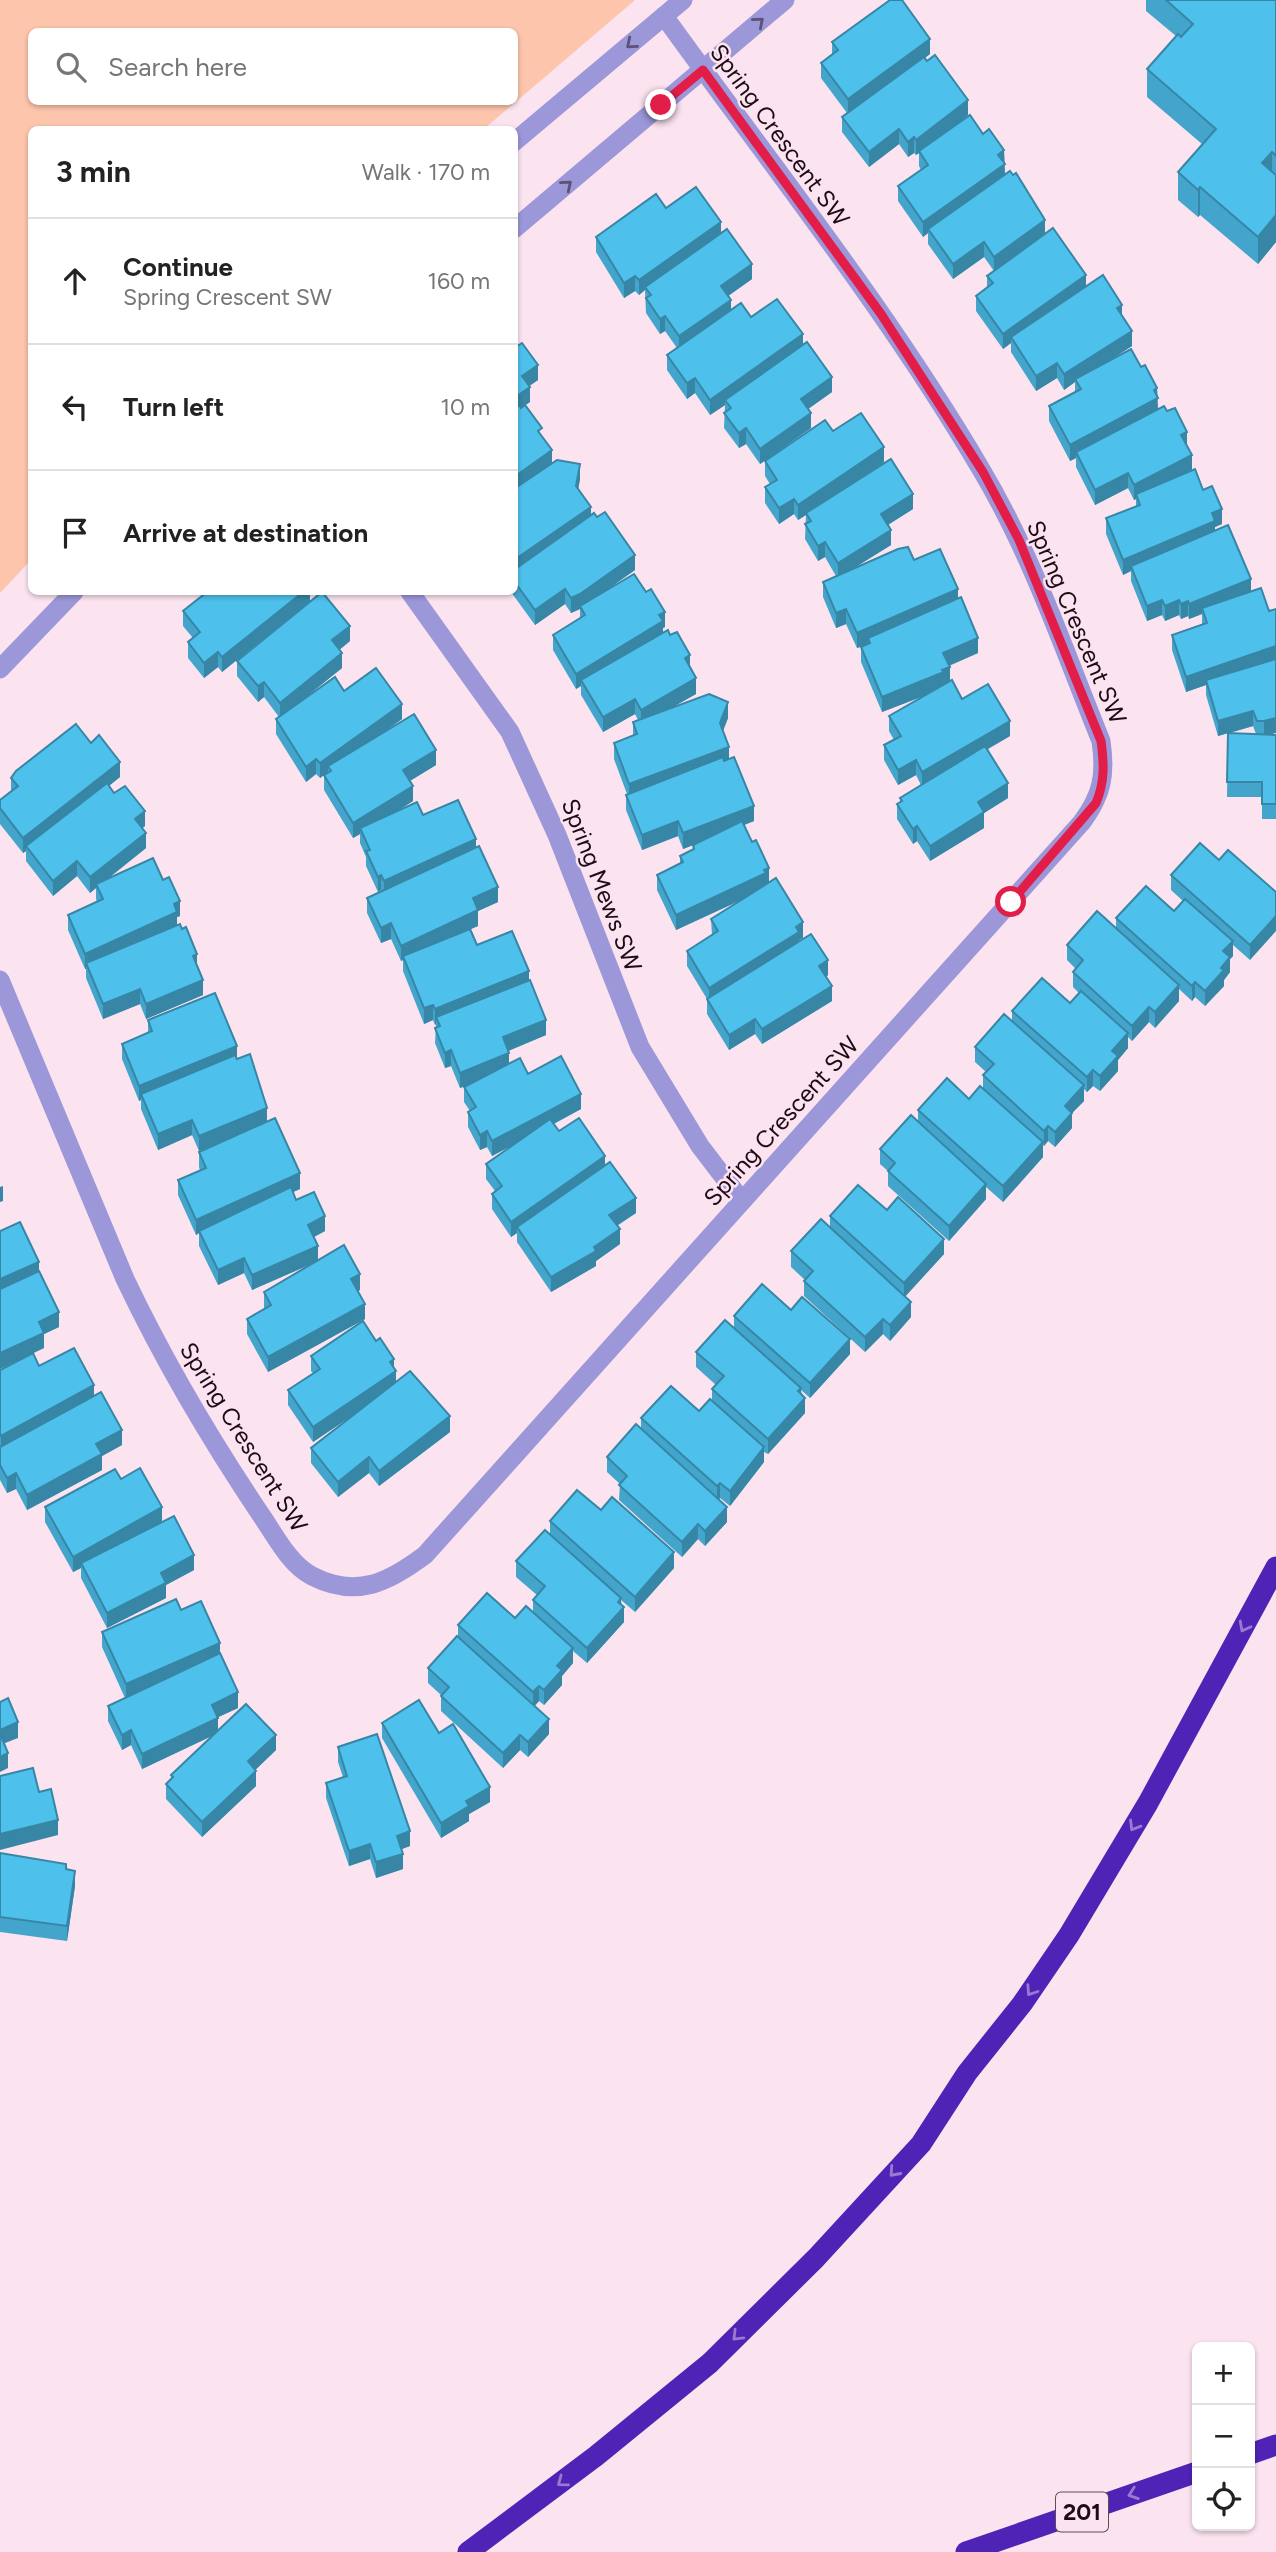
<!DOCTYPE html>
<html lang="en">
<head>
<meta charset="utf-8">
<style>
  body { margin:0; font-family:Figtree,sans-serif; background:#f2f2f2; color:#222 }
  .controls { position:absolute; right:21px; bottom:21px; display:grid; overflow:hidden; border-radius:10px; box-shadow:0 2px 5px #0004 }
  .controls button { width:63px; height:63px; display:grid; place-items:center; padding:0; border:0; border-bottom:2px solid #e0e0e0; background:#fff; color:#222; font:35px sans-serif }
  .stop { position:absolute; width:21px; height:21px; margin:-16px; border:5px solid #e11d48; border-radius:50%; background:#fff }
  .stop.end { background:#e11d48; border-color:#fff; box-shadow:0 2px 7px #0008 }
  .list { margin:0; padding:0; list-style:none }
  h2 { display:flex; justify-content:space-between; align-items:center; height:91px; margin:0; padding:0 28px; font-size:30px }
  h2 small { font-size:23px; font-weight:400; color:#767676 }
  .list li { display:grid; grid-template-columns:46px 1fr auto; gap:21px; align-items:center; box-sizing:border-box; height:126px; padding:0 28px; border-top:2px solid #e0e0e0 }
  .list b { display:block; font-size:26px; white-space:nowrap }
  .list p { margin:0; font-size:23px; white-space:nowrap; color:#767676 }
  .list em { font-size:23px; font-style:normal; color:#767676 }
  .icon { flex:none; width:38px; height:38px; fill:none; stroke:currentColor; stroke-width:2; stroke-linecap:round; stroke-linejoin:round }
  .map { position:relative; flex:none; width:1276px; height:2552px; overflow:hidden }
  .search { position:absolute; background:#fff; box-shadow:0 2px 5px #0004; left:28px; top:28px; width:490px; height:77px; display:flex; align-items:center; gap:18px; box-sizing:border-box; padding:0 24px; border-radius:10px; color:#767676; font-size:26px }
  .panel { position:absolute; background:#fff; box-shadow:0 2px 5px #0004; left:28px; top:126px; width:490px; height:469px; border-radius:10px }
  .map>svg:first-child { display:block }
  .green { fill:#fdc5ab; fill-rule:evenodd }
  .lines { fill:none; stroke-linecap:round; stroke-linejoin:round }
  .minor { stroke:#9c97d8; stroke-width:19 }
  .tertiary { stroke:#9c97d8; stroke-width:19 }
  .motorway { stroke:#4e23b6; stroke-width:21 }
  .wall { fill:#43a5cb; fill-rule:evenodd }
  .shaded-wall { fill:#3786a5 }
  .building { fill:#4ec0ec; stroke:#3786a5; stroke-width:2 }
  .oneway { stroke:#5d5177 }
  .oneway2 { stroke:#9c79d0 }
  .route { stroke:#e11d48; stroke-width:9 }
  .labels { text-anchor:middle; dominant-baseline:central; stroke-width:5; stroke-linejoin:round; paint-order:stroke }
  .shield { fill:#fbe3ef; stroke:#604c57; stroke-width:2 }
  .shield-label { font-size:23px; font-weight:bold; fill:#1e0b16 }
  .street-label { font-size:24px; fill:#1e0b16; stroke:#fbe3ef }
</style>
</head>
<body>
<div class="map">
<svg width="1276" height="2552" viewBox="0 0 1276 2552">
  <rect width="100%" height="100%" fill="#fbe3ef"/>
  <!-- green -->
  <path class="green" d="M 0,0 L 635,0 L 484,129 L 32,130 L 31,560 L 0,593 ZM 32,32 L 514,32 L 514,102 L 32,102 Z"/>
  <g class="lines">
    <!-- minor -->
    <g class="minor">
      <path d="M 410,592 L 510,732 L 557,835 L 640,1047 L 700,1146 L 742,1201"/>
      <path d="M 0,980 L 125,1279 C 164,1361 210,1439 261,1515 C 275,1535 289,1564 312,1576 C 357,1599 389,1582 425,1555 L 1082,822 C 1102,795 1106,775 1101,741 C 1064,650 1032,555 982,471 C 888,311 772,166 664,16"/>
    </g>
    <!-- tertiary -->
    <g class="tertiary">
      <path d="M 514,142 L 683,0"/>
      <path d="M 514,229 L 785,0"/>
      <path d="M 0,669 L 74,592"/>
    </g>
    <!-- motorway -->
    <g class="motorway">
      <path d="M 1250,2454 L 1276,2445"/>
      <path d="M 468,2552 L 596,2456 L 710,2363 L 816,2258 L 921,2144 L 967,2073 L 1022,2004 L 1069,1935 L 1148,1803 L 1276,1567"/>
      <path d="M 966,2552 L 1197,2472"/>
    </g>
  </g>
  <!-- wall -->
  <g class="wall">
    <path d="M 1146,0 L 1276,0 L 1276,242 L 1258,264 L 1200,215 L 1198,217 L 1178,200 L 1178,172 L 1202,144 L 1147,97 L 1147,69 L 1176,36 L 1146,11 Z"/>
    <path d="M 832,42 L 930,54 L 925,58 L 968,115 L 954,126 L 983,134 L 1004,150 L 1005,175 L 1045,235 L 1086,287 L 1122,316 L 1132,346 L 1110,360 L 1141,367 L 1157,388 L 1158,409 L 1187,446 L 1192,470 L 1186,473 L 1203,490 L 1222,524 L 1215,527 L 1215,531 L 1251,591 L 1270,735 L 1276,735 L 1276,819 L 1262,819 L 1262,797 L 1227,797 L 1228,733 L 1218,736 L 1206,695 L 1206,685 L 1186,692 L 1172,650 L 1172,635 L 1202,624 L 1202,614 L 1189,619 L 1188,616 L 1181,619 L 1179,615 L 1165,621 L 1162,615 L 1147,621 L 1131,581 L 1131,571 L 1123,575 L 1106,534 L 1106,518 L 1136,506 L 1136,499 L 1134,500 L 1128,488 L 1095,505 L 1076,467 L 1076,458 L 1070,461 L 1049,421 L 1049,406 L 1075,392 L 1075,382 L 1064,390 L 1057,378 L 1036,391 L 1011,352 L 1011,343 L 1003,349 L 976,311 L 976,296 L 987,287 L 987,276 L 994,271 L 984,257 L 953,279 L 928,244 L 928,233 L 923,237 L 898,201 L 898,186 L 921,170 L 919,166 L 919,153 L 916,155 L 914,153 L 908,157 L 899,144 L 869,167 L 842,132 L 842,117 L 847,113 L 821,78 L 821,63 L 832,54 ZM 1253,726 L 1256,734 L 1230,733 Z"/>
    <path d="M 666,208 L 721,233 L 752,279 L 728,296 L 731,310 L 751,317 L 803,345 L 832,392 L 808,409 L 811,428 L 760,464 L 746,444 L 739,448 L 724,428 L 725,405 L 710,415 L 695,393 L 687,399 L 667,370 L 667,355 L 677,348 L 665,331 L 660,334 L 646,313 L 645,290 L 639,295 L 635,291 L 624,298 L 596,252 L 596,237 Z"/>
    <path d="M 514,348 L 538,380 L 529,386 L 530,402 L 525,405 L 542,437 L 552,464 L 580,479 L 578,489 L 591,516 L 635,570 L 605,591 L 665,627 L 663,628 L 663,632 L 690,668 L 696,694 L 671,708 L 728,718 L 723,731 L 729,760 L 754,821 L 744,825 L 769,883 L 766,885 L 803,938 L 799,940 L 799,941 L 828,975 L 826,977 L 832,1001 L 762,1044 L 755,1034 L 729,1050 L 707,1014 L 707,999 L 687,966 L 687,951 L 712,935 L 711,919 L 746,898 L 676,930 L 657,890 L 657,875 L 680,864 L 680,856 L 693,850 L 693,845 L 683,849 L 678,836 L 642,850 L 626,810 L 626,795 L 627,794 L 614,759 L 614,743 L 633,736 L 633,722 L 638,720 L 635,714 L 603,732 L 581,695 L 581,686 L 576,689 L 553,650 L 553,635 L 580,618 L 580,609 L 571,613 L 565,604 L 535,625 L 511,592 L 514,592 Z"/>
    <path d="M 833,431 L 884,462 L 913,509 L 888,525 L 891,545 L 854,568 L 914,560 L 958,598 L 978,653 L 949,666 L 950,682 L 962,699 L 1010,736 L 988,749 L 1008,798 L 984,813 L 984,828 L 930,861 L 917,841 L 913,844 L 897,819 L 897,804 L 900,802 L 900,798 L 921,785 L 916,775 L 898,785 L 884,760 L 884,745 L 894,740 L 889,731 L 889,716 L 929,694 L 882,712 L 861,662 L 861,647 L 868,644 L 857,648 L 846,624 L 836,628 L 823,597 L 823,582 L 836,576 L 825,557 L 818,561 L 805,539 L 806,515 L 798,520 L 794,514 L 779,524 L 765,503 L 765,487 L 770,484 L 765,476 L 765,461 Z"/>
    <path d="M 310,592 L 310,601 L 222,672 L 218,667 L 204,678 L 188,658 L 188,642 L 193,638 L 183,626 L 183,611 Z"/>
    <path d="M 350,641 L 339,650 L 342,668 L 302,700 L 344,691 L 402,719 L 384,732 L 436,765 L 410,781 L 413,801 L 399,810 L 423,815 L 476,848 L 498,902 L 478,911 L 478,926 L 470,929 L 477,945 L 529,981 L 546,1035 L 508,1051 L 509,1063 L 528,1074 L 581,1109 L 554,1124 L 559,1131 L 605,1165 L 636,1213 L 617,1226 L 620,1244 L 596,1261 L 596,1266 L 551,1292 L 517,1242 L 517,1233 L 511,1237 L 492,1209 L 492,1194 L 495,1191 L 486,1179 L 486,1164 L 514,1144 L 492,1156 L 487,1147 L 480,1150 L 468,1127 L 468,1112 L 470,1111 L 464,1102 L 464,1087 L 468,1085 L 460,1088 L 451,1066 L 445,1068 L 435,1043 L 436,1024 L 435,1025 L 433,1020 L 424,1024 L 403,971 L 403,960 L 401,961 L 391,939 L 381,943 L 367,913 L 367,898 L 382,891 L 381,890 L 378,892 L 366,866 L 366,857 L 360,843 L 360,834 L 353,838 L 324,790 L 324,775 L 320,778 L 316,774 L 306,782 L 276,734 L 276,719 L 279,717 L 264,697 L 258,702 L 237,676 L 237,661 Z"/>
    <path d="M 120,777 L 109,786 L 114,793 L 145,826 L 142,828 L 146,848 L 109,878 L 180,916 L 177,917 L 177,925 L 197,966 L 203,995 L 146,1019 L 140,1004 L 103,1019 L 86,978 L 86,969 L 85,969 L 68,930 L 68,915 L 97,902 L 96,899 L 96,888 L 90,893 L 77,876 L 53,896 L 26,861 L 26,851 L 23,853 L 0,824 L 0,800 L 11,792 L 11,778 Z"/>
    <path d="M 1219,860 L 1276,892 L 1250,960 L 1233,945 L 1233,956 L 1230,959 L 1230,972 L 1224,980 L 1224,986 L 1205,1006 L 1195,997 L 1192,1001 L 1179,989 L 1179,1001 L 1155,1028 L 1149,1022 L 1132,1041 L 1128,1037 L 1128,1048 L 1118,1060 L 1118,1071 L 1100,1091 L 1093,1086 L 1087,1092 L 1084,1089 L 1084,1101 L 1072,1113 L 1072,1128 L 1055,1147 L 1048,1141 L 1044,1146 L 1043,1145 L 1043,1157 L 1003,1202 L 986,1187 L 986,1199 L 949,1241 L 888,1186 L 888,1171 L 880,1164 L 880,1149 L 918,1122 L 918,1110 L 969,1099 L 983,1088 L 983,1075 L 986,1072 L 975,1062 L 975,1047 L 1012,1021 L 1012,1011 L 1070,1003 L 1079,993 L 1073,987 L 1073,972 L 1076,969 L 1067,960 L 1067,945 L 1116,928 L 1116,918 L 1174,911 L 1183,901 L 1171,890 L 1171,875 Z"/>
    <path d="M 148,1020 L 237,1059 L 300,1189 L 293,1192 L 296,1200 L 325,1231 L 314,1237 L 318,1260 L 360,1290 L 358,1291 L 365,1319 L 268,1372 L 247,1334 L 247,1319 L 265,1309 L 264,1307 L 264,1292 L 309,1265 L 252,1290 L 244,1273 L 218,1285 L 199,1246 L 199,1233 L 196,1235 L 178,1195 L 178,1180 L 200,1170 L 199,1167 L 199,1152 L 228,1139 L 199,1151 L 192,1135 L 158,1150 L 141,1109 L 141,1100 L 139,1101 L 122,1059 L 122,1044 L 148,1033 Z"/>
    <path d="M 887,1210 L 944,1254 L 905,1296 L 911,1317 L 890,1341 L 883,1334 L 865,1352 L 804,1296 L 804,1281 L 805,1280 L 791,1267 L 791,1251 L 830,1227 L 830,1216 Z"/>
    <path d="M 39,1271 L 59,1327 L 44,1334 L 44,1348 L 33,1353 L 39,1366 L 94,1396 L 122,1445 L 102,1456 L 102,1470 L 27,1510 L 16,1489 L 7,1493 L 0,1480 L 0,1370 L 25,1357 Z"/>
    <path d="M 791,1310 L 850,1354 L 810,1398 L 801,1390 L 805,1413 L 768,1454 L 764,1452 L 764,1462 L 730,1506 L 720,1498 L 719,1499 L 727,1522 L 705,1546 L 698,1539 L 682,1557 L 619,1500 L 620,1484 L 607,1472 L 607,1457 L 641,1429 L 641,1418 L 699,1411 L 712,1401 L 712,1389 L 716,1385 L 696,1367 L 696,1352 L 734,1329 L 734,1316 Z"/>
    <path d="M 311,1356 L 394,1368 L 396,1382 L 450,1432 L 379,1486 L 369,1473 L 338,1497 L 311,1463 L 311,1448 L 356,1413 L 313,1442 L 288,1405 L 288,1390 L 313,1373 L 311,1371 Z"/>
    <path d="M 121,1479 L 162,1522 L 194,1570 L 166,1585 L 166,1598 L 107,1628 L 81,1578 L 81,1568 L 73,1572 L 45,1522 L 45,1507 Z"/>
    <path d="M 601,1510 L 674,1568 L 635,1612 L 621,1600 L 624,1622 L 587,1663 L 573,1651 L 573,1663 L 562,1676 L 562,1685 L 544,1705 L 539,1701 L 535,1706 L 549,1734 L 528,1757 L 520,1750 L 503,1768 L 441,1711 L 441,1695 L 428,1683 L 428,1668 L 458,1637 L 458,1625 L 515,1618 L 533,1612 L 533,1600 L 537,1595 L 516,1577 L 516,1561 L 550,1534 L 550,1521 Z"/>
    <path d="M 181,1610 L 220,1653 L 238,1708 L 218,1717 L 218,1730 L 276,1750 L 255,1770 L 256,1786 L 202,1837 L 166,1799 L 166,1784 L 171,1780 L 171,1775 L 212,1736 L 142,1769 L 131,1745 L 122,1750 L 108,1721 L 108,1706 L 125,1698 L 102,1647 L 102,1632 Z"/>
    <path d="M 382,1723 L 439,1733 L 490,1802 L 469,1814 L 469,1821 L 441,1838 L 382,1738 Z"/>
    <path d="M 338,1747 L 410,1846 L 401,1849 L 403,1869 L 376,1878 L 370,1859 L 349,1866 L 326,1798 L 326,1783 L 343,1777 L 338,1762 Z"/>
    <path d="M 0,1853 L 66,1869 L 75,1886 L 67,1941 L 0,1932 Z"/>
  </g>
  <!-- shaded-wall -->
  <g class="shaded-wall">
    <path d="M 930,39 L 930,54 L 848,114 L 848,99 Z"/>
    <path d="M 968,100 L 968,115 L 920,153 L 919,151 L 919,153 L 916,155 L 916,140 Z"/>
    <path d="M 899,129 L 899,144 L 869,167 L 869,152 Z"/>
    <path d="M 914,137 L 914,153 L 908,157 L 908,142 Z"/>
    <path d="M 1004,150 L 1005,180 L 928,229 L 928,233 L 923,237 L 923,222 Z"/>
    <path d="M 1272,152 L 1272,180 L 1262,163 Z"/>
    <path d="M 1200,187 L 1200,215 L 1198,217 L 1198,190 Z"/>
    <path d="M 1276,215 L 1276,242 L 1258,264 L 1258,237 Z"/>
    <path d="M 1045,220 L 1045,235 L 994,272 L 994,257 Z"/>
    <path d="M 721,222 L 721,237 L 645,287 L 645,290 L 639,295 L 639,280 Z"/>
    <path d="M 984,242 L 984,257 L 953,279 L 953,264 Z"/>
    <path d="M 752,264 L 752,279 L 721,301 L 721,286 Z"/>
    <path d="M 1086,275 L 1086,290 L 1011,337 L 1011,343 L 1003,349 L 1003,334 Z"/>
    <path d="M 635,276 L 635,291 L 624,298 L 624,283 Z"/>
    <path d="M 731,300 L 731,315 L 679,351 L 679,336 Z"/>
    <path d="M 1122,305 L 1122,320 L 1117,308 Z"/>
    <path d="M 665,316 L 665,331 L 660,334 L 660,319 Z"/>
    <path d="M 1132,331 L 1132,346 L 1077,381 L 1075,379 L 1075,382 L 1064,390 L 1064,374 Z"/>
    <path d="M 803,334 L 803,349 L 725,400 L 725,405 L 710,415 L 710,400 Z"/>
    <path d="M 1057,363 L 1057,378 L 1036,391 L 1036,376 Z"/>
    <path d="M 538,365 L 538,380 L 522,391 L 522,376 Z"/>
    <path d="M 832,377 L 832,392 L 801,414 L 801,399 Z"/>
    <path d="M 695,378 L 695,393 L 687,399 L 687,383 Z"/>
    <path d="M 530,387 L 530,402 L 514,413 L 514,398 Z"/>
    <path d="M 1157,388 L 1158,413 L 1076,452 L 1076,458 L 1070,461 L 1070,445 Z"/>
    <path d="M 811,413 L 811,428 L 760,464 L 760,449 Z"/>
    <path d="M 746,428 L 746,444 L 739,448 L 739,433 Z"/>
    <path d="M 1187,432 L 1187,447 L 1181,435 Z"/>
    <path d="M 884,447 L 884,462 L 806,513 L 806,515 L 798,520 L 798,505 Z"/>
    <path d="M 552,450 L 552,466 L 514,493 L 514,477 Z"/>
    <path d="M 1192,455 L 1192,470 L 1137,498 L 1136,494 L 1136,499 L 1134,500 L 1134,485 Z"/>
    <path d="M 580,464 L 580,479 L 576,502 L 576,486 Z"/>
    <path d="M 1128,473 L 1128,488 L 1095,505 L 1095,490 Z"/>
    <path d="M 913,494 L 913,509 L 881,529 L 881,514 Z"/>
    <path d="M 794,499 L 794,514 L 779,524 L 779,508 Z"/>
    <path d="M 591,507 L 591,522 L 514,576 L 514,560 Z"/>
    <path d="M 1222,509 L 1222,524 L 1215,527 L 1215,536 L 1131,566 L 1131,571 L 1123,575 L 1123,560 L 1212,513 Z"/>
    <path d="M 891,530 L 891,545 L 838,578 L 838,563 Z"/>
    <path d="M 825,542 L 825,557 L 818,561 L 818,546 Z"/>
    <path d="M 635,555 L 635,570 L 581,608 L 580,606 L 580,609 L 571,613 L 571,598 Z"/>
    <path d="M 1251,579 L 1251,594 L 1202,608 L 1202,614 L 1189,619 L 1189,604 Z"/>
    <path d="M 565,589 L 565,604 L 535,625 L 535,610 Z"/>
    <path d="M 958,589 L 958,604 L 868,638 L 868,644 L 857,648 L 857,633 Z"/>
    <path d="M 303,592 L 310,592 L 310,601 L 222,672 L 222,657 Z"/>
    <path d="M 1162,600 L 1162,615 L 1147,621 L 1147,606 Z"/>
    <path d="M 1179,600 L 1179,615 L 1165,621 L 1165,606 Z"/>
    <path d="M 1188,601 L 1188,616 L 1181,619 L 1181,604 Z"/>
    <path d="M 846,609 L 846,624 L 836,628 L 836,613 Z"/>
    <path d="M 665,612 L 665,627 L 663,628 L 663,637 L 581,680 L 581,686 L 576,689 L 576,674 Z"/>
    <path d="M 350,626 L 350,641 L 332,656 L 332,640 Z"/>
    <path d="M 978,638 L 978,653 L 943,668 L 943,653 Z"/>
    <path d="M 1276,646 L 1276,662 L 1206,680 L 1206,685 L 1186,692 L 1186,677 Z"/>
    <path d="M 218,652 L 218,667 L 204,678 L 204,663 Z"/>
    <path d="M 342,653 L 342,668 L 280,718 L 280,703 Z"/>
    <path d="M 690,655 L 690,670 L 685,658 Z"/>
    <path d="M 950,667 L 950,682 L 944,688 L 882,712 L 882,697 Z"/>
    <path d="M 696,678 L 696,694 L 641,725 L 641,710 Z"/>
    <path d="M 264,682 L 264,697 L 258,702 L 258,686 Z"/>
    <path d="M 635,699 L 635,714 L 603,732 L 603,717 Z"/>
    <path d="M 728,702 L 728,718 L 720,738 L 720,723 Z"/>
    <path d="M 402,704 L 402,719 L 330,770 L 328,766 L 328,772 L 320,778 L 320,763 Z"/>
    <path d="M 1253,711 L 1253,726 L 1218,736 L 1218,721 Z"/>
    <path d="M 1276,718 L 1276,733 L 1264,736 L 1264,721 Z"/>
    <path d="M 1010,721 L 1010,736 L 922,787 L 922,772 Z"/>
    <path d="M 729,747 L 729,762 L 629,800 L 629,784 Z"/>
    <path d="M 436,750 L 436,765 L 403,785 L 403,770 Z"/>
    <path d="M 316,759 L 316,774 L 306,782 L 306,767 Z"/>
    <path d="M 916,760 L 916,775 L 898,785 L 898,770 Z"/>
    <path d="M 120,762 L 120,777 L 28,849 L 26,846 L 26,851 L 23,853 L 23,838 Z"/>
    <path d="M 1008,783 L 1008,798 L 984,813 L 984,828 L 930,861 L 930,846 L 978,802 Z"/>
    <path d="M 413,786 L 413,801 L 362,833 L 360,828 L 360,834 L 353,838 L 353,823 Z"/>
    <path d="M 754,806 L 754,821 L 683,849 L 683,833 Z"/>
    <path d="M 145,811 L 145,826 L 135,834 L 135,819 Z"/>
    <path d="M 678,821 L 678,836 L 642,850 L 642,835 Z"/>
    <path d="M 917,826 L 917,841 L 913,844 L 913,829 Z"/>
    <path d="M 146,833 L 146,848 L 97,887 L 96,884 L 96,888 L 90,893 L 90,877 Z"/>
    <path d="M 476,839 L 476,855 L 384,897 L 384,881 Z"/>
    <path d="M 77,861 L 77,876 L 53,896 L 53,881 Z"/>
    <path d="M 769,868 L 769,883 L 766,884 L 766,888 L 676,930 L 676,915 Z"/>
    <path d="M 381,875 L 381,890 L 378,892 L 378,877 Z"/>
    <path d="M 498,887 L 498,902 L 478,911 L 478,926 L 404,959 L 403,956 L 403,960 L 401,961 L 401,946 L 473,898 Z"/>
    <path d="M 180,901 L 180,916 L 177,917 L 177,928 L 86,963 L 86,969 L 85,969 L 85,954 Z"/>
    <path d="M 1276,916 L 1276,931 L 1250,960 L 1250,945 Z"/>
    <path d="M 803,922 L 803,938 L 799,940 L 799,947 L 709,1003 L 709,988 Z"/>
    <path d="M 391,923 L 391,939 L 381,943 L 381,928 Z"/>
    <path d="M 1233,941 L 1233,956 L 1230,959 L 1230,972 L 1224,980 L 1224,986 L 1205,1006 L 1205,991 L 1223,951 Z"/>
    <path d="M 197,954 L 197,969 L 193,956 Z"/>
    <path d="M 828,960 L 828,975 L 819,981 L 819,966 Z"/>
    <path d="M 529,971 L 529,987 L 436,1017 L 436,1024 L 435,1025 L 435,1009 Z"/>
    <path d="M 203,980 L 203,995 L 146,1019 L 146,1004 Z"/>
    <path d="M 1195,982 L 1195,997 L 1192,1001 L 1192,986 Z"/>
    <path d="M 1179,985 L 1179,1001 L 1155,1028 L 1155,1012 Z"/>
    <path d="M 832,986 L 832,1001 L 762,1044 L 762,1029 Z"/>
    <path d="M 140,989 L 140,1004 L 103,1019 L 103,1004 Z"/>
    <path d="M 433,1005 L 433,1020 L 424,1024 L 424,1008 Z"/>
    <path d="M 1149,1007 L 1149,1022 L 1132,1041 L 1132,1026 Z"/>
    <path d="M 755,1019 L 755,1034 L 729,1050 L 729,1035 Z"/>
    <path d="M 546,1020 L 546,1035 L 503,1053 L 503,1037 Z"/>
    <path d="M 1128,1033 L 1128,1048 L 1118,1060 L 1118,1071 L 1100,1091 L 1100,1076 L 1112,1051 Z"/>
    <path d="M 237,1046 L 237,1061 L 141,1094 L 141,1100 L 139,1101 L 139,1086 Z"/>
    <path d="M 451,1050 L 451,1066 L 445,1068 L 445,1053 Z"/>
    <path d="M 509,1053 L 509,1068 L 460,1088 L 460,1073 Z"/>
    <path d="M 1093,1070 L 1093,1086 L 1087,1092 L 1087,1077 Z"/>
    <path d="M 1084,1085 L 1084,1101 L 1072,1113 L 1072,1128 L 1055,1147 L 1055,1132 L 1065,1106 Z"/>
    <path d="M 581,1094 L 581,1109 L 492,1156 L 492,1141 Z"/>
    <path d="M 267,1108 L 267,1123 L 199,1151 L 199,1136 Z"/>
    <path d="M 192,1120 L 192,1135 L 158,1150 L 158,1134 Z"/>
    <path d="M 1048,1126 L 1048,1141 L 1044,1146 L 1044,1131 Z"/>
    <path d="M 487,1131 L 487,1147 L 480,1150 L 480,1135 Z"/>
    <path d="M 1043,1142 L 1043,1157 L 1003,1202 L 1003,1186 Z"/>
    <path d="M 605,1156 L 605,1171 L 517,1227 L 517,1233 L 511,1237 L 511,1222 Z"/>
    <path d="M 300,1173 L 300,1189 L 200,1233 L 199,1231 L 199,1233 L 196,1235 L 196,1220 Z"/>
    <path d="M 986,1184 L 986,1199 L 949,1241 L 949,1226 Z"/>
    <path d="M 3,1186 L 3,1201 L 0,1202 L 0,1187 Z"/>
    <path d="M 636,1198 L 636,1213 L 609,1230 L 609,1215 Z"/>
    <path d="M 325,1216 L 325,1231 L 308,1240 L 308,1225 Z"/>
    <path d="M 620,1229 L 620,1244 L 596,1261 L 596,1266 L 551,1292 L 551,1277 Z"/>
    <path d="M 944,1239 L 944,1254 L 904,1298 L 904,1283 Z"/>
    <path d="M 318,1246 L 318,1261 L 252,1290 L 252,1275 Z"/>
    <path d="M 244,1258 L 244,1273 L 218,1285 L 218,1270 Z"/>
    <path d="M 39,1262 L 39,1278 L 0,1295 L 0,1279 Z"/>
    <path d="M 360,1274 L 360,1290 L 351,1294 L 351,1279 Z"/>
    <path d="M 911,1302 L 911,1317 L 890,1341 L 890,1325 Z"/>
    <path d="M 365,1304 L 365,1319 L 268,1372 L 268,1357 Z"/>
    <path d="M 59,1312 L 59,1327 L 44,1334 L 44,1348 L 0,1369 L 0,1353 L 39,1322 Z"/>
    <path d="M 883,1319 L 883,1334 L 865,1352 L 865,1337 Z"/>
    <path d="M 850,1339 L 850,1354 L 810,1398 L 810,1383 Z"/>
    <path d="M 394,1359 L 394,1372 L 396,1371 L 396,1386 L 313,1442 L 313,1427 Z"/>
    <path d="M 94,1385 L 94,1400 L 1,1451 L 1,1436 Z"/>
    <path d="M 801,1388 L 801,1403 L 805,1398 L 805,1413 L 768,1454 L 768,1439 Z"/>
    <path d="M 450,1416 L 450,1432 L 379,1486 L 379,1471 Z"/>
    <path d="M 122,1430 L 122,1445 L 102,1456 L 102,1470 L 27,1510 L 27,1495 L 96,1444 Z"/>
    <path d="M 764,1447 L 764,1462 L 730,1506 L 730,1491 Z"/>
    <path d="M 369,1457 L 369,1473 L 338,1497 L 338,1482 Z"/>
    <path d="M 16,1473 L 16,1489 L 7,1493 L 7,1478 Z"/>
    <path d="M 720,1483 L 720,1498 L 717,1501 L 717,1486 Z"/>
    <path d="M 162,1507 L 162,1522 L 81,1563 L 81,1568 L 73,1572 L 73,1557 Z"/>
    <path d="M 727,1507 L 727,1522 L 705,1546 L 705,1531 Z"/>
    <path d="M 698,1524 L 698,1539 L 682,1557 L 682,1542 Z"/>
    <path d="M 674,1552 L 674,1568 L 635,1612 L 635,1597 Z"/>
    <path d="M 194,1555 L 194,1570 L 166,1585 L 166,1598 L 107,1628 L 107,1613 L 161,1573 Z"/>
    <path d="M 621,1598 L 621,1610 L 624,1607 L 624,1622 L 587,1663 L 587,1648 Z"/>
    <path d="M 220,1643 L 220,1658 L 126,1700 L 126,1684 Z"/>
    <path d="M 573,1648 L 573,1663 L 562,1676 L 562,1685 L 544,1705 L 544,1690 L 557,1666 Z"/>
    <path d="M 539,1686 L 539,1701 L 533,1707 L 533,1692 Z"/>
    <path d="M 238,1692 L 238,1708 L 212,1720 L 212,1705 Z"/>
    <path d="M 218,1718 L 218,1733 L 142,1769 L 142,1754 Z"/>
    <path d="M 549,1719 L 549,1734 L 528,1757 L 528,1742 Z"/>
    <path d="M 18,1722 L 18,1738 L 0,1745 L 0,1730 Z"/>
    <path d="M 131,1730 L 131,1745 L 122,1750 L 122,1735 Z"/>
    <path d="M 276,1735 L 276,1750 L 248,1777 L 248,1761 Z"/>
    <path d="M 520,1735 L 520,1750 L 503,1768 L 503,1753 Z"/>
    <path d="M 8,1753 L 8,1768 L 0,1772 L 0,1757 Z"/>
    <path d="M 256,1771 L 256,1786 L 202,1837 L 202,1822 Z"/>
    <path d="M 490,1787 L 490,1802 L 469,1814 L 469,1821 L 441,1838 L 441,1823 L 466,1801 Z"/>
    <path d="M 58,1820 L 58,1835 L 0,1850 L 0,1834 Z"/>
    <path d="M 410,1831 L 410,1846 L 397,1851 L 397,1836 Z"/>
    <path d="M 370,1844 L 370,1859 L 349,1866 L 349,1851 Z"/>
    <path d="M 403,1854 L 403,1869 L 376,1878 L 376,1862 Z"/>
    <path d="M 75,1871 L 75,1886 L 67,1941 L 67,1926 Z"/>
  </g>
  <!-- building -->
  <g class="building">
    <path d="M 890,0 L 902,0 L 930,39 L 848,99 L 821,63 L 838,50 L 832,42 Z"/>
    <path d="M 1166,0 L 1276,0 L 1276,156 L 1272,152 L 1262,163 L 1276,175 L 1276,215 L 1258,237 L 1200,187 L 1198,190 L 1178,172 L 1216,129 L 1147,69 L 1178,34 L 1181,37 L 1193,24 Z"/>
    <path d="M 935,55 L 968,100 L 916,140 L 914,137 L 908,142 L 899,129 L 869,152 L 842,117 L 924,57 L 927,61 Z"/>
    <path d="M 970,115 L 983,134 L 989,129 L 1004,150 L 998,155 L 1005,164 L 923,222 L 898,186 L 928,165 L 919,151 Z"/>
    <path d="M 1010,171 L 1013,175 L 1016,173 L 1045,220 L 994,257 L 984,242 L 953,264 L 928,229 Z"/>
    <path d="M 696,187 L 721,222 L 639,280 L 635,276 L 624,283 L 596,237 L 656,194 L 666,208 Z"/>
    <path d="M 1053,228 L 1086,275 L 1003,334 L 976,296 L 993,283 L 987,276 Z"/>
    <path d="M 727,229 L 752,264 L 721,286 L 731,300 L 679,336 L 665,316 L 660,319 L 646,298 L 651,295 L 645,287 Z"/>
    <path d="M 1103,275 L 1122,305 L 1117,308 L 1132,331 L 1064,374 L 1057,363 L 1036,376 L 1011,337 Z"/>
    <path d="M 777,299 L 803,334 L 710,400 L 695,378 L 687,383 L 667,355 L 741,303 L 751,317 Z"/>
    <path d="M 807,342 L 832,377 L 801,399 L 811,413 L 760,449 L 746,428 L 739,433 L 724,413 L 731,408 L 725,400 Z"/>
    <path d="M 522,343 L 538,365 L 522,376 L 530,387 L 514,398 L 514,348 Z"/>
    <path d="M 1131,349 L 1141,367 L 1145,365 L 1157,388 L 1154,390 L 1158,398 L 1070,445 L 1049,406 L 1081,389 L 1075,379 Z"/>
    <path d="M 519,405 L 521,408 L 525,405 L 542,428 L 538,431 L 552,450 L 514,477 L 514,408 Z"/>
    <path d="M 1164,406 L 1167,411 L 1175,408 L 1187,432 L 1181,435 L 1192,455 L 1134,485 L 1128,473 L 1095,490 L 1076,452 Z"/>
    <path d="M 861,413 L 884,447 L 798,505 L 794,499 L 779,508 L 765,487 L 777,480 L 765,461 L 825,420 L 833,431 Z"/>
    <path d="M 891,459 L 913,494 L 881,514 L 891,530 L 838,563 L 825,542 L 818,546 L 805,524 L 811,521 L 806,513 Z"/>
    <path d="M 557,460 L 580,464 L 576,486 L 591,507 L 514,560 L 514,489 Z"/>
    <path d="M 1195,469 L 1203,490 L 1212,486 L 1222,509 L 1212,513 L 1215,521 L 1123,560 L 1106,518 L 1140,505 L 1136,494 Z"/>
    <path d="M 605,512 L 635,555 L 580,594 L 571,598 L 565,589 L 535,610 L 514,581 L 514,570 L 594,513 L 597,517 Z"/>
    <path d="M 1228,525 L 1251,579 L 1189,604 L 1188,601 L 1181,604 L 1179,600 L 1165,606 L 1162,600 L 1147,606 L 1131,566 Z"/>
    <path d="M 908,547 L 914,560 L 940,549 L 958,589 L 857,633 L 846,609 L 836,613 L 823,582 L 898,549 Z"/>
    <path d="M 634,574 L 646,592 L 651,589 L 665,612 L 659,615 L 663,621 L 576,674 L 553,635 L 585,615 L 580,606 Z"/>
    <path d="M 1261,588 L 1269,611 L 1276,609 L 1276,646 L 1186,677 L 1172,635 L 1207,623 L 1202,608 Z"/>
    <path d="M 207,592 L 303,592 L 222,657 L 218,652 L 204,663 L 188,642 L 200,632 L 183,611 Z"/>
    <path d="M 322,592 L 350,626 L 332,640 L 342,653 L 280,703 L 264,682 L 258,686 L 237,661 Z"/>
    <path d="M 961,597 L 978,638 L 943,653 L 950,667 L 942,670 L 944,672 L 882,697 L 861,647 L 870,643 L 868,638 Z"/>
    <path d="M 668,630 L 670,635 L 677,632 L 690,655 L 685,658 L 696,678 L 641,710 L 635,699 L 603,717 L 581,680 Z"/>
    <path d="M 1276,659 L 1276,718 L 1264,721 L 1257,721 L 1253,711 L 1218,721 L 1206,680 Z"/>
    <path d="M 376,668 L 402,704 L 320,763 L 316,759 L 306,767 L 276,719 L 335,677 L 344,691 Z"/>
    <path d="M 952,680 L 962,699 L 988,684 L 1010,721 L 922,772 L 916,760 L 898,770 L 884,745 L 901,736 L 889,716 Z"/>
    <path d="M 709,694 L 728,702 L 720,723 L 729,747 L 629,784 L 614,743 L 637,734 L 633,722 Z"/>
    <path d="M 414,714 L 436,750 L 403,770 L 413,786 L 353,823 L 324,775 L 331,771 L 328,766 Z"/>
    <path d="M 76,724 L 91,743 L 99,735 L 120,762 L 23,838 L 0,808 L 0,800 L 18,786 L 11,778 L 16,771 Z"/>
    <path d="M 1228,733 L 1276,735 L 1276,804 L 1262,804 L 1262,782 L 1227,782 Z"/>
    <path d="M 985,746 L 1008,783 L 978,802 L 984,812 L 930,846 L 917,826 L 913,829 L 897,804 L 902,801 L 900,798 Z"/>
    <path d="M 723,757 L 724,761 L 734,757 L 754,806 L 683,833 L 678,821 L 642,835 L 626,795 Z"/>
    <path d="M 107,783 L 114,793 L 125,786 L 145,811 L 135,819 L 146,833 L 90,877 L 77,861 L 53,881 L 26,846 Z"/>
    <path d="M 458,800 L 476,839 L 384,881 L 381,875 L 378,877 L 366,851 L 370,850 L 360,828 L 417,802 L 423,815 Z"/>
    <path d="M 742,821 L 752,842 L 756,840 L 769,868 L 764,870 L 766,873 L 676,915 L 657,875 L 683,862 L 680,856 L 694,849 L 693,845 Z"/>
    <path d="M 1200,843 L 1219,860 L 1228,850 L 1276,892 L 1276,916 L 1250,945 L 1171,875 Z"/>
    <path d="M 479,846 L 498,887 L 473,898 L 478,910 L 401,946 L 391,923 L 381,928 L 367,898 Z"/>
    <path d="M 153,858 L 163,880 L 169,877 L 180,901 L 174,904 L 177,912 L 85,954 L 68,915 L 103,899 L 96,884 Z"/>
    <path d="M 776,878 L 803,922 L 796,927 L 799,932 L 709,988 L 687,951 L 718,931 L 711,919 Z"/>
    <path d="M 1146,886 L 1174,911 L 1185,899 L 1233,941 L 1223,951 L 1230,957 L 1221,968 L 1224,970 L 1205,991 L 1195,982 L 1192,986 L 1116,918 Z"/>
    <path d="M 1097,911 L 1179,985 L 1155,1012 L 1149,1007 L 1132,1026 L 1073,972 L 1083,960 L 1067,945 Z"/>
    <path d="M 180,924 L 182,929 L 186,927 L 197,954 L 193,956 L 203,980 L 146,1004 L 140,989 L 103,1004 L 86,963 Z"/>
    <path d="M 470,929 L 477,945 L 512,931 L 529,971 L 435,1009 L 433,1005 L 424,1008 L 403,956 Z"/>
    <path d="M 811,934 L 828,960 L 819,966 L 832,986 L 762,1029 L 755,1019 L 729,1035 L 707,999 Z"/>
    <path d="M 1042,978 L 1070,1003 L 1081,991 L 1128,1033 L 1112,1051 L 1118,1056 L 1100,1076 L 1093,1070 L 1087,1077 L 1012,1011 Z"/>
    <path d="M 530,980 L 546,1020 L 503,1037 L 509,1053 L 460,1073 L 451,1050 L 445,1053 L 435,1028 L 440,1026 L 436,1017 Z"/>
    <path d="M 215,993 L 237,1046 L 139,1086 L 122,1044 L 152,1031 L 148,1020 Z"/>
    <path d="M 1004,1014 L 1084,1085 L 1065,1106 L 1072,1113 L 1055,1132 L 1048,1126 L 1044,1131 L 983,1075 L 994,1064 L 975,1047 Z"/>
    <path d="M 250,1054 L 267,1108 L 199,1136 L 192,1120 L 158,1134 L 141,1094 L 235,1055 L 237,1059 Z"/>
    <path d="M 561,1056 L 581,1094 L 492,1141 L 487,1131 L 480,1135 L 468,1112 L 476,1107 L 464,1087 L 520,1058 L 528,1074 Z"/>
    <path d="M 947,1078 L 969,1099 L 980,1086 L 1043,1142 L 1003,1186 L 918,1110 Z"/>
    <path d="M 911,1115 L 986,1184 L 949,1226 L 888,1171 L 895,1163 L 880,1149 Z"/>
    <path d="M 275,1118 L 300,1173 L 196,1220 L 178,1180 L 206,1168 L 199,1152 Z"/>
    <path d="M 579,1118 L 605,1156 L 511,1222 L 492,1194 L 502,1186 L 486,1164 L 550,1119 L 559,1131 Z"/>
    <path d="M 610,1162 L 636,1198 L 609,1215 L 620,1229 L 594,1247 L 596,1251 L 551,1277 L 517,1227 Z"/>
    <path d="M 858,1185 L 887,1210 L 898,1197 L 944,1239 L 904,1283 L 830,1216 Z"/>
    <path d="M 291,1187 L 296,1200 L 314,1192 L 325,1216 L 308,1225 L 318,1246 L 252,1275 L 244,1258 L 218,1270 L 199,1231 Z"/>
    <path d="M 821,1219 L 911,1302 L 890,1325 L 883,1319 L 865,1337 L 804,1281 L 813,1271 L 791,1251 Z"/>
    <path d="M 20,1222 L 39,1262 L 0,1279 L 0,1231 Z"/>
    <path d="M 344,1245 L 360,1274 L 351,1279 L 365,1304 L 268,1357 L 247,1319 L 271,1305 L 264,1292 Z"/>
    <path d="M 39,1271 L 59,1312 L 39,1322 L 44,1333 L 0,1353 L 0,1289 Z"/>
    <path d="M 762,1284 L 791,1310 L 802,1297 L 850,1339 L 810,1383 L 734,1316 Z"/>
    <path d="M 725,1320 L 801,1388 L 798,1391 L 805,1398 L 768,1439 L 712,1389 L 724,1376 L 696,1352 Z"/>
    <path d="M 363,1321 L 376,1341 L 380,1338 L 394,1359 L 390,1362 L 396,1371 L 313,1427 L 288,1390 L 320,1369 L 311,1356 Z"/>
    <path d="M 74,1348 L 94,1385 L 1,1436 L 0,1434 L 0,1370 L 33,1353 L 39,1366 Z"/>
    <path d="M 410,1371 L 450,1416 L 379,1471 L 369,1457 L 338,1482 L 311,1448 Z"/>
    <path d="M 671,1386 L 699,1411 L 710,1399 L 764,1447 L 730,1491 L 720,1483 L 717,1486 L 641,1418 Z"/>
    <path d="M 101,1392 L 122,1430 L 96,1444 L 102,1454 L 27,1495 L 16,1473 L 7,1478 L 0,1465 L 0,1447 Z"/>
    <path d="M 636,1424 L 727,1507 L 705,1531 L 698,1524 L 682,1542 L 619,1485 L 627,1476 L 607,1457 Z"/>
    <path d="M 140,1468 L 162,1507 L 73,1557 L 45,1507 L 115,1469 L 121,1479 Z"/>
    <path d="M 577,1490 L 601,1510 L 612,1497 L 674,1552 L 635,1597 L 550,1521 Z"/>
    <path d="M 174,1516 L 194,1555 L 161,1573 L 166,1583 L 107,1613 L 81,1563 Z"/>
    <path d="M 545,1530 L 621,1598 L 618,1602 L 624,1607 L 587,1648 L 533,1600 L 545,1586 L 516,1561 Z"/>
    <path d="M 487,1593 L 515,1618 L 526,1606 L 573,1648 L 557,1666 L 562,1670 L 544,1690 L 539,1686 L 533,1692 L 458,1625 Z"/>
    <path d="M 176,1599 L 181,1610 L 201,1601 L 220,1643 L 126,1684 L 102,1632 Z"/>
    <path d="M 457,1636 L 549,1719 L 528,1742 L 520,1735 L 503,1753 L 441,1696 L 449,1687 L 428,1668 Z"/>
    <path d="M 220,1653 L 238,1692 L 212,1705 L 218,1718 L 142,1754 L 131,1730 L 122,1735 L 108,1706 Z"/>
    <path d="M 8,1698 L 18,1722 L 0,1730 L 0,1702 Z"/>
    <path d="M 419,1700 L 439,1733 L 453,1724 L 490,1787 L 466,1801 L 469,1806 L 441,1823 L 382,1723 Z"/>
    <path d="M 246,1704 L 276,1735 L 248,1761 L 256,1771 L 202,1822 L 166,1784 L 173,1777 L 171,1775 Z"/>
    <path d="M 0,1734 L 8,1753 L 0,1757 Z"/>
    <path d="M 377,1734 L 410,1831 L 397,1836 L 403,1854 L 376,1862 L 370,1844 L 349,1851 L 326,1783 L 347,1776 L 338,1747 Z"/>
    <path d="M 33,1768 L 39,1792 L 51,1789 L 58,1820 L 0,1834 L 0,1776 Z"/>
    <path d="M 0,1853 L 66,1864 L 66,1869 L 75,1871 L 67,1926 L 0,1917 Z"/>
  </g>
  <!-- one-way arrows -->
  <defs><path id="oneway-chevron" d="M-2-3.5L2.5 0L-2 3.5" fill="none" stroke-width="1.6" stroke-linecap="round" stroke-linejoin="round" transform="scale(1.75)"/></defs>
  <g class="oneway">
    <use href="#oneway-chevron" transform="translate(759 22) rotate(-41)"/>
    <use href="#oneway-chevron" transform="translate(631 44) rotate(140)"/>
    <use href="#oneway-chevron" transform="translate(567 185) rotate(-40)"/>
  </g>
  <g class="oneway2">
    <use href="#oneway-chevron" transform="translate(1244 1627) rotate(118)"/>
    <use href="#oneway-chevron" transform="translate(1134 1826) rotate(121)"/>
    <use href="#oneway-chevron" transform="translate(1031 1991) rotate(124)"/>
    <use href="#oneway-chevron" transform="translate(894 2172) rotate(132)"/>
    <use href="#oneway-chevron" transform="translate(737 2336) rotate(135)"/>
    <use href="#oneway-chevron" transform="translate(562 2482) rotate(143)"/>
    <use href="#oneway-chevron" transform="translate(1133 2494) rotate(161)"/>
  </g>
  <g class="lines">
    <!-- route -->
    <path class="route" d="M 661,105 L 703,70 L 881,314 L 983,472 L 1019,540 L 1101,741 C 1104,763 1105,782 1096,803 L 1011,902"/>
  </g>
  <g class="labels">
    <!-- shield labels -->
    <rect class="shield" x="1056" y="2492.5" width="52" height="39" rx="5"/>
    <g class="shield-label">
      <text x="1082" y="2512">201</text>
    </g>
    <!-- street labels -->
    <g class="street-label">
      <text transform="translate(780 135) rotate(54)">Spring Crescent SW</text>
      <text transform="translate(1077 622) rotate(67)">Spring Crescent SW</text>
      <text transform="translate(602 885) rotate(69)">Spring Mews SW</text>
      <text transform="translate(781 1121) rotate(-48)">Spring Crescent SW</text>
      <text transform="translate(244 1437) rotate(58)">Spring Crescent SW</text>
    </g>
  </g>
</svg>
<div class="controls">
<button>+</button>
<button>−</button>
<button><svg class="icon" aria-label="locate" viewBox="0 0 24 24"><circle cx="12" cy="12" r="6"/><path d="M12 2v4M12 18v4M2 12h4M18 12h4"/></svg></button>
</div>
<div class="stop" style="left:1011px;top:902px"></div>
<div class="stop end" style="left:661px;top:105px"></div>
<div class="search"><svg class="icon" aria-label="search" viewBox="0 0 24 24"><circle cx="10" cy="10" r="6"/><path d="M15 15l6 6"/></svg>Search here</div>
<section class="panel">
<h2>3 min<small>Walk · 170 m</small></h2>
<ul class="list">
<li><svg class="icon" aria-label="ahead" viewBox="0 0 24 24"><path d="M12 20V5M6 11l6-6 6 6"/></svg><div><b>Continue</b><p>Spring Crescent SW</p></div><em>160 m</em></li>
<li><svg class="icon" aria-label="left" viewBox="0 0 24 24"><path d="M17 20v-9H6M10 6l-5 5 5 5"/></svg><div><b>Turn left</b></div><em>10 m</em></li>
<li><svg class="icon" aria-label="arrive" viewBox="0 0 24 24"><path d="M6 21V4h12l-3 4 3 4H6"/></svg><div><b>Arrive at destination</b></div></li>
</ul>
</section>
</div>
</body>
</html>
